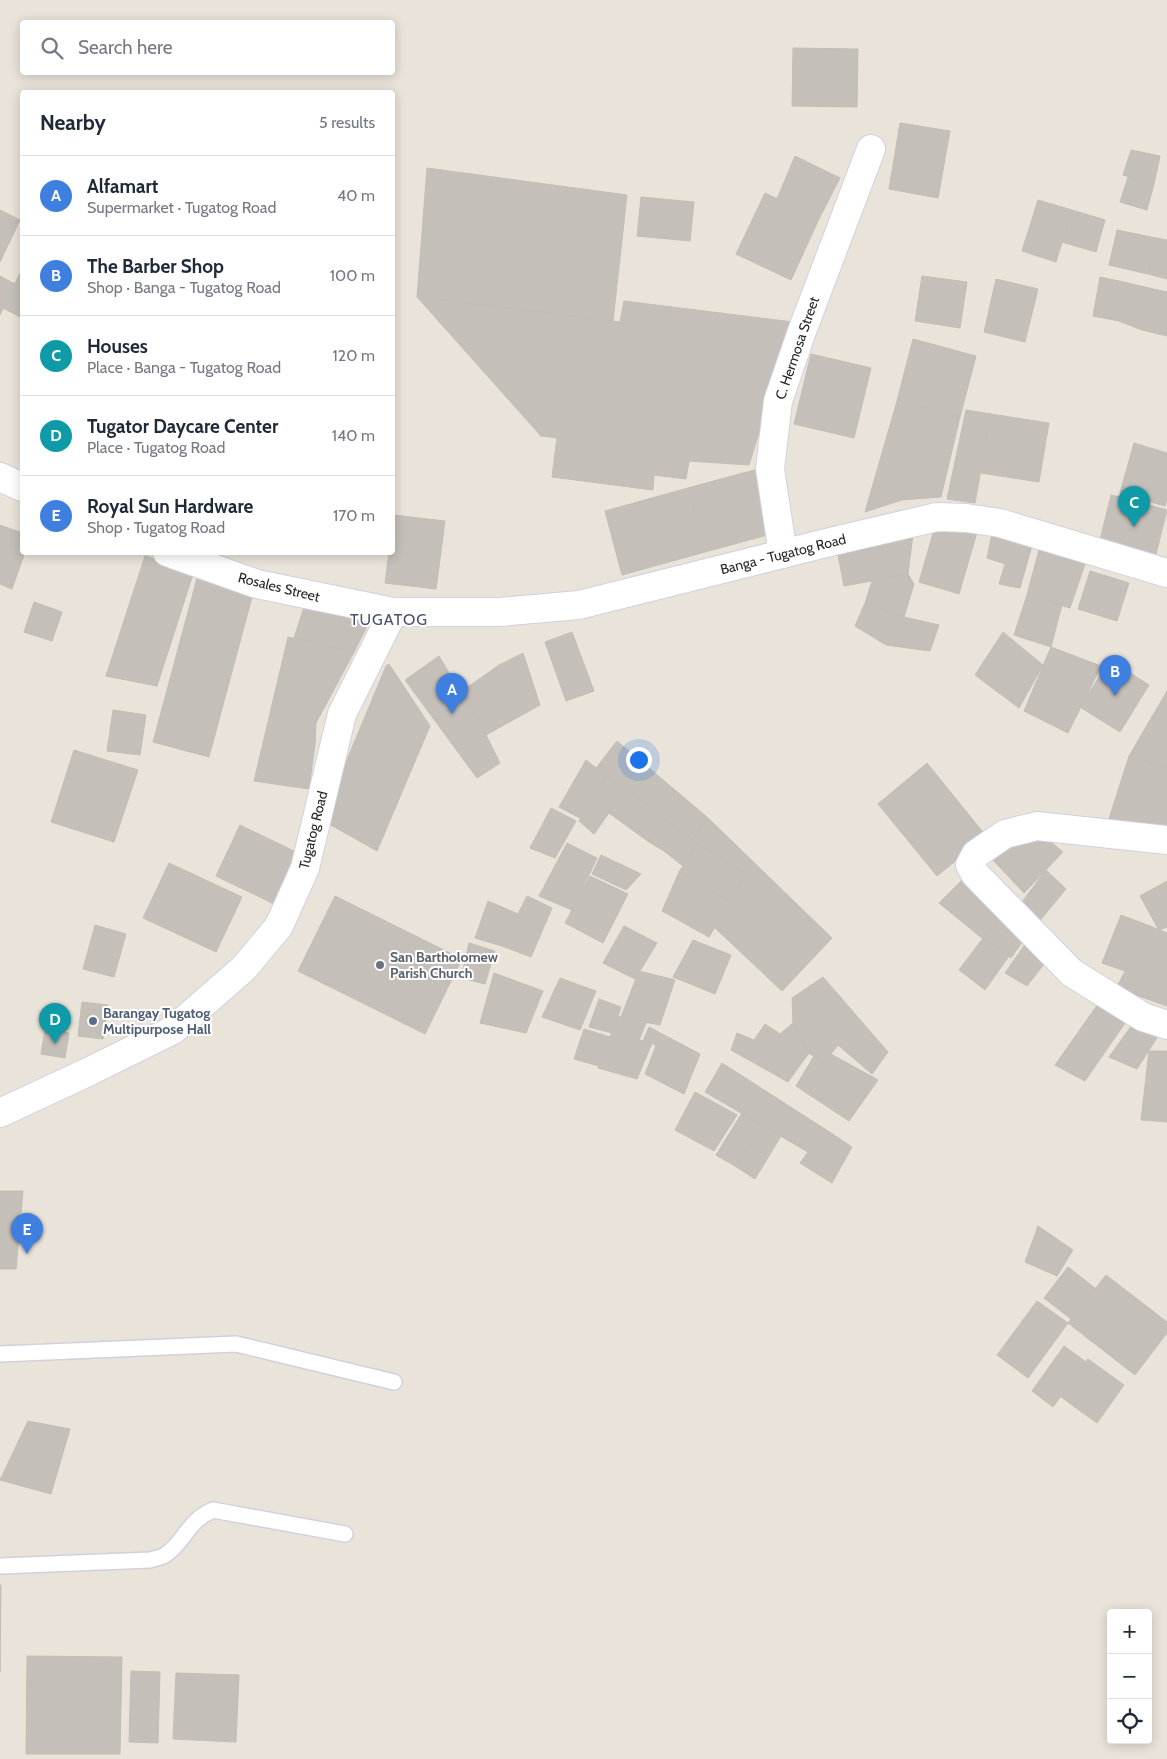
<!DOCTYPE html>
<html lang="en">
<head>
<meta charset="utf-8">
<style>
  body { margin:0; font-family:Cabin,sans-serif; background:#f2f2f3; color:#1f2937 }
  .controls { position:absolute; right:15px; bottom:15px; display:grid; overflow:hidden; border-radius:5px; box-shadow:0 2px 12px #0003 }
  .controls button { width:45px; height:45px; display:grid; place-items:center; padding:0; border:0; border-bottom:1px solid #e0e1e3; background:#fff; color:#1f2937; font:25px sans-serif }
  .you { position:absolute; left:638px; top:759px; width:18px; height:18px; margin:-12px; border:4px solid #fff; border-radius:50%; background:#1a73e8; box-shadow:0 0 0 8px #1a73e833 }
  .badge { display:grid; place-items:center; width:32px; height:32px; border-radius:50%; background:#db2777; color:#fff; font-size:16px; font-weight:700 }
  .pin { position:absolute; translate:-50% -41px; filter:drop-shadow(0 1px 2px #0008) }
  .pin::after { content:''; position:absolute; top:26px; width:18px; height:15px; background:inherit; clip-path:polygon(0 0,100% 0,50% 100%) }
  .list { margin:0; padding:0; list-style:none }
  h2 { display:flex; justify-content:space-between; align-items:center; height:65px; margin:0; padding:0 20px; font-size:21px }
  h2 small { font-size:16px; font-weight:400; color:#747a83 }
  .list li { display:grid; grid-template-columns:32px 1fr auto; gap:15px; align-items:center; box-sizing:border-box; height:80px; padding:0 20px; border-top:1px solid #e0e1e3 }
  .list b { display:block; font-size:19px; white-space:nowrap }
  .list p { margin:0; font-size:16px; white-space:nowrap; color:#747a83 }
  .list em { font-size:16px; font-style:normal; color:#747a83 }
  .icon { flex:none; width:28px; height:28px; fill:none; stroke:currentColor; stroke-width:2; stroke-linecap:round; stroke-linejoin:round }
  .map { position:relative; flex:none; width:1167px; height:1759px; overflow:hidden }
  .search { position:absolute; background:#fff; box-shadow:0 2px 12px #0003; left:20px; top:20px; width:375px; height:55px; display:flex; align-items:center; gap:12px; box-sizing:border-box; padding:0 18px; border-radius:5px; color:#747a83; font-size:19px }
  .panel { position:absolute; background:#fff; box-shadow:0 2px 12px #0003; left:20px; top:90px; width:375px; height:465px; border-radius:5px }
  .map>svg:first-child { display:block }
  .building { fill:#c4bfb9; stroke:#c3beb3 }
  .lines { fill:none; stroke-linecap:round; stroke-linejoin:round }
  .lane-casing { stroke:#cfd1df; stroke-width:18 }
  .street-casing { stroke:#cfd1df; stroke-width:30 }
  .secondary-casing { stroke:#cfd1df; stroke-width:30 }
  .lane { stroke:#fff; stroke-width:15 }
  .street { stroke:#fff; stroke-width:28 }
  .secondary { stroke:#fff; stroke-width:28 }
  .worship-dot { fill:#6b7280; stroke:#fff; stroke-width:2 }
  .service-dot { fill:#5c6f8a; stroke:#fff; stroke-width:2 }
  .labels { text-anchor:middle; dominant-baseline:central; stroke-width:4; stroke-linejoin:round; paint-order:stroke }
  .street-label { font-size:14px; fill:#272727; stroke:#fff }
  .worship-label { font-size:14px; font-weight:bold; fill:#5b616d; stroke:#fff; text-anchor:start }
  .service-label { font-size:14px; font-weight:bold; fill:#4e5e75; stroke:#fff; text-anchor:start }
  .quarter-label { font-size:16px; letter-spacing:1px; fill:#4b5173; stroke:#fff }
</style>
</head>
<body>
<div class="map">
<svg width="1167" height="1759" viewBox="0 0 1167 1759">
  <rect width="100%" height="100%" fill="#e9e3d9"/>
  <!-- building -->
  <g class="building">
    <path d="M 793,48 L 858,49 L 857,107 L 792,106 Z"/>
    <path d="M 900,123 L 950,131 L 938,198 L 889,189 Z"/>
    <path d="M 1131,150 L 1160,156 L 1154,184 L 1123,175 Z"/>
    <path d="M 795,156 L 840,178 L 819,219 L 777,199 Z"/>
    <path d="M 427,168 L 627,195 L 613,321 L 417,297 Z"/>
    <path d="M 1128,177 L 1154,184 L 1147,210 L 1120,202 Z"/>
    <path d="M 765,193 L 819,219 L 791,280 L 736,254 Z"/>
    <path d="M 641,197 L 694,202 L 690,241 L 637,236 Z"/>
    <path d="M 1038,200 L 1072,210 L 1056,262 L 1022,251 Z"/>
    <path d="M 0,210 L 20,220 L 0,262 Z"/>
    <path d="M 1072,210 L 1105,220 L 1096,252 L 1062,242 Z"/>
    <path d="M 1117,230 L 1156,238 L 1148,274 L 1109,265 Z"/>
    <path d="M 1156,238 L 1167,240 L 1167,279 L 1148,274 Z"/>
    <path d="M 22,269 L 22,318 L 3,308 Z"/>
    <path d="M 0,276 L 15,284 L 0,315 Z"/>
    <path d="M 922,276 L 967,282 L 960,328 L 915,321 Z"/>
    <path d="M 1100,277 L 1128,283 L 1119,321 L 1093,316 Z"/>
    <path d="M 996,279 L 1038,289 L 1025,342 L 984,332 Z"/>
    <path d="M 1128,283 L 1153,289 L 1142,330 L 1119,321 Z"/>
    <path d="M 1153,289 L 1167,292 L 1167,336 L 1142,330 Z"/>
    <path d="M 417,297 L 620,322 L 624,301 L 793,322 L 749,465 L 689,461 L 686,479 L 654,475 L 653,490 L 552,477 L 557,438 L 541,436 Z"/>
    <path d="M 913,339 L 976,356 L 960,417 L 897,401 Z"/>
    <path d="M 811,354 L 871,368 L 854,438 L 794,424 Z"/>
    <path d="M 897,401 L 960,417 L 941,497 L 902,500 L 865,512 Z"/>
    <path d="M 966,410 L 991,414 L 975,503 L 947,499 Z"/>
    <path d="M 991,414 L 1049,423 L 1039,482 L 981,473 Z"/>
    <path d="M 1134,443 L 1167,453 L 1167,498 L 1165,506 L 1120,493 Z"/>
    <path d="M 758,469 L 775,533 L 705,552 L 688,488 Z"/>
    <path d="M 688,488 L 705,552 L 622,575 L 605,511 Z"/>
    <path d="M 1111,495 L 1167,510 L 1156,554 L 1100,540 Z"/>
    <path d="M 393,515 L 445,521 L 436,589 L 385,583 L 389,552 L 392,552 Z"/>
    <path d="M 0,525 L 22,533 L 22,552 L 25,552 L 12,589 L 0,584 Z"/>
    <path d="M 978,529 L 959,594 L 919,582 L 934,530 Z"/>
    <path d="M 992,533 L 1033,542 L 1020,588 L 999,584 L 1005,564 L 987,558 Z"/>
    <path d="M 913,534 L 908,574 L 844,586 L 837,550 Z"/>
    <path d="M 1040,546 L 1086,561 L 1070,608 L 1027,595 Z"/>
    <path d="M 145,556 L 194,571 L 157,686 L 106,676 Z"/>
    <path d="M 199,571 L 255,586 L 209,757 L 153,742 Z"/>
    <path d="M 1090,571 L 1129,583 L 1117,621 L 1078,609 Z"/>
    <path d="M 908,574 L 914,584 L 904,617 L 865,603 L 872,581 Z"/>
    <path d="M 1027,595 L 1062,605 L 1051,647 L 1014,635 Z"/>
    <path d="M 34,602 L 62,612 L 52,641 L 24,632 Z"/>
    <path d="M 865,603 L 904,617 L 939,625 L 930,651 L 886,645 L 855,626 Z"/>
    <path d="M 305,604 L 370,620 L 354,652 L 294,638 Z"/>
    <path d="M 572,632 L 594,691 L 566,701 L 545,642 Z"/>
    <path d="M 1003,632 L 1043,665 L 1019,708 L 975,675 Z"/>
    <path d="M 288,637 L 354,652 L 316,723 L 315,744 L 309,789 L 254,781 Z"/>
    <path d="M 1051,647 L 1101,666 L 1068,733 L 1024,711 Z"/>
    <path d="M 523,653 L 540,705 L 486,735 L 461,692 L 499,665 Z"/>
    <path d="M 439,656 L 486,735 L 500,763 L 477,778 L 405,680 Z"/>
    <path d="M 1110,660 L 1149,685 L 1120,732 L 1080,707 Z"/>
    <path d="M 389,664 L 430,726 L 377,851 L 322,820 L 386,666 Z"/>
    <path d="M 1167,691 L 1167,769 L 1129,756 Z"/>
    <path d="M 113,710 L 146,715 L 140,755 L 107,751 Z"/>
    <path d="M 617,741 L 707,817 L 693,840 L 596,768 Z"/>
    <path d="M 74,750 L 138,770 L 114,842 L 51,822 Z"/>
    <path d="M 1129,756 L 1167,769 L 1167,829 L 1107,825 Z"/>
    <path d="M 586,760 L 606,776 L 580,818 L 559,807 Z"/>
    <path d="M 927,763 L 986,836 L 937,876 L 878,804 Z"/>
    <path d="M 606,776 L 626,789 L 594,834 L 579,821 Z"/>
    <path d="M 626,789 L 665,819 L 649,842 L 609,813 Z"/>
    <path d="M 551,808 L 576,821 L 555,858 L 530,848 Z"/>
    <path d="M 707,817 L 832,938 L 782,991 L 715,928 L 746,874 L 693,840 Z"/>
    <path d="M 665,819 L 679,830 L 664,851 L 649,842 Z"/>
    <path d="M 240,825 L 298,853 L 274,904 L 216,876 Z"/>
    <path d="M 679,830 L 697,843 L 683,866 L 664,851 Z"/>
    <path d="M 1041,834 L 1063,852 L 1024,893 L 991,858 L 1009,837 Z"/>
    <path d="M 567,843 L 597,858 L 572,910 L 539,896 Z"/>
    <path d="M 697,843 L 746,874 L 730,901 L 679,872 Z"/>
    <path d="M 601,855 L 641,874 L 626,890 L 592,874 Z"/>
    <path d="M 169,863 L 242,897 L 216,952 L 143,918 Z"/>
    <path d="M 1046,870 L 1066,889 L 1037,924 L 1019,906 Z"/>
    <path d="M 679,872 L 730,901 L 709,937 L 662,911 Z"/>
    <path d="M 970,872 L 1009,909 L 983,939 L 939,903 Z"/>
    <path d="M 590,876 L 628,894 L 603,943 L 565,923 Z"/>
    <path d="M 1167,881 L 1167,927 L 1159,930 L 1140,896 Z"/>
    <path d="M 335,896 L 462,959 L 425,1034 L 298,971 Z"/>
    <path d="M 527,896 L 552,908 L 531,957 L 502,946 Z"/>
    <path d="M 488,901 L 518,914 L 502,946 L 475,938 Z"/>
    <path d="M 1004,914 L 1028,934 L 1011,958 L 983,938 Z"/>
    <path d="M 1121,915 L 1150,926 L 1125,971 L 1102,963 Z"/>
    <path d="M 95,925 L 126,934 L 114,977 L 83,969 Z"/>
    <path d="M 624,926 L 657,943 L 635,979 L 603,963 Z"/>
    <path d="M 1150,926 L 1167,933 L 1167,1006 L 1116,988 Z"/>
    <path d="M 983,938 L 1009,956 L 985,990 L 959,970 Z"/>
    <path d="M 693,940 L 731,955 L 715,994 L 673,977 Z"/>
    <path d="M 469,943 L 495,951 L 485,984 L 461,978 Z"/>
    <path d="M 1026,943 L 1048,959 L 1027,986 L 1005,973 Z"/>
    <path d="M 639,971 L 675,980 L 660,1025 L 621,1017 Z"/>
    <path d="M 494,973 L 543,991 L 526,1033 L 480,1023 Z"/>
    <path d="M 823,977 L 888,1052 L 872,1074 L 838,1045 L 824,1063 L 809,1053 L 793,1023 L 792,998 Z"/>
    <path d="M 560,978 L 596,991 L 580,1030 L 542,1017 Z"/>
    <path d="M 599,999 L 621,1007 L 612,1033 L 589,1027 Z"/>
    <path d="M 82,1002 L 108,1005 L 103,1039 L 78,1036 Z"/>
    <path d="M 1098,1004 L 1125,1023 L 1085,1081 L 1055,1065 Z"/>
    <path d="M 618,1016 L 647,1021 L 639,1040 L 652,1043 L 637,1079 L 598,1068 Z"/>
    <path d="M 793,1023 L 809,1053 L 788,1082 L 731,1050 L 737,1033 L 754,1040 L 765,1024 L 780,1034 Z"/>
    <path d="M 1132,1025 L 1158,1036 L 1137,1069 L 1109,1057 Z"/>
    <path d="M 649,1027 L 700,1054 L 684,1094 L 645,1074 L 656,1046 L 652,1043 L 643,1041 Z"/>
    <path d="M 584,1029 L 610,1037 L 599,1066 L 574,1059 Z"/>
    <path d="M 45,1030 L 69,1033 L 65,1058 L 41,1054 Z"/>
    <path d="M 1149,1051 L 1167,1051 L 1167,1122 L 1141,1120 Z"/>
    <path d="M 831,1054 L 878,1080 L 849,1121 L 796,1086 L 814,1056 L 824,1063 Z"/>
    <path d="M 722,1063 L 825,1129 L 808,1152 L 705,1092 Z"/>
    <path d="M 695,1092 L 737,1115 L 714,1151 L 675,1130 Z"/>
    <path d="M 742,1113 L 763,1126 L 735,1166 L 716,1155 Z"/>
    <path d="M 763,1126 L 781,1136 L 755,1179 L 735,1166 Z"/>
    <path d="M 825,1129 L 852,1147 L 832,1183 L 800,1163 Z"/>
    <path d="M 0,1191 L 23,1191 L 16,1269 L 0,1269 Z"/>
    <path d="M 1038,1226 L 1073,1250 L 1057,1276 L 1025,1262 Z"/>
    <path d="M 1068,1267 L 1095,1288 L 1071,1319 L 1044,1298 Z"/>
    <path d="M 1106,1275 L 1167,1322 L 1167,1333 L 1135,1375 L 1068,1323 Z"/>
    <path d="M 1037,1301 L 1068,1323 L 1028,1378 L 997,1355 Z"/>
    <path d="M 1064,1346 L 1086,1362 L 1053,1407 L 1032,1391 Z"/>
    <path d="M 1088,1359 L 1124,1385 L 1097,1423 L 1061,1397 Z"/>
    <path d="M 28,1421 L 70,1429 L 51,1494 L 0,1480 Z"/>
    <path d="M 0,1585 L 1,1585 L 0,1672 Z"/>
    <path d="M 27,1656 L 122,1657 L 120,1754 L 26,1754 Z"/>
    <path d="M 131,1671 L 160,1672 L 158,1743 L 129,1742 Z"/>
    <path d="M 176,1673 L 239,1675 L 236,1742 L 173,1739 Z"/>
  </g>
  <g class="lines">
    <!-- lane casing -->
    <g class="lane-casing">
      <g id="lane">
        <path d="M 0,1354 L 236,1344 L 394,1382"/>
        <path d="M 0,1566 L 150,1560 C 155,1558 161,1558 165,1555 C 185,1542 187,1521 213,1510 L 345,1534"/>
      </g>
    </g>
    <!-- street casing -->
    <g class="street-casing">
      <g id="street">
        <path d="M 783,554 L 770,469 L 778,401 L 802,331 L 871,149"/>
        <path d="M 1167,840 L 1037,826 L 1005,834 L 976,854 L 970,865 L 975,874 L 1072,973 L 1143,1017 L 1167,1025"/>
      </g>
    </g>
    <!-- secondary casing -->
    <g class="secondary-casing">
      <g id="secondary">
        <path d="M 0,477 L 22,487"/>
        <path d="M 167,552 L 257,584 L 393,612 L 500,612 L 579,605 L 834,541 L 937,517 L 966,518 L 1000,523 L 1167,573"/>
        <path d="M 0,1113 L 88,1072 L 173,1030 L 244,968 L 279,926 L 305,868 L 342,714 L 393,612"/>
      </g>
    </g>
    <!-- lane -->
    <use href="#lane" class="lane"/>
    <!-- street -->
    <use href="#street" class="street"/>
    <!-- secondary -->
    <use href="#secondary" class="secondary"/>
  </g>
  <!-- markers -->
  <circle class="worship-dot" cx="380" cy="965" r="5"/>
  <circle class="service-dot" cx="93" cy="1021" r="5"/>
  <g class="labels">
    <!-- street labels -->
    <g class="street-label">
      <text transform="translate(797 348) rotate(-71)">C. Hermosa Street</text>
      <text transform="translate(783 554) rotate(-14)">Banga - Tugatog Road</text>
      <text transform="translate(279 587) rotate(14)">Rosales Street</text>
      <text transform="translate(313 830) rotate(-76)">Tugatog Road</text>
    </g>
    <!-- worship labels -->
    <g class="worship-label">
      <text x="390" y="957">San Bartholomew<tspan x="390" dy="16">Parish Church</tspan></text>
    </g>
    <!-- service labels -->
    <g class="service-label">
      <text x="103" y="1013">Barangay Tugatog<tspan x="103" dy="16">Multipurpose Hall</tspan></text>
    </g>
    <!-- quarter labels -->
    <g class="quarter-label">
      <text x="389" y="619">TUGATOG</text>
    </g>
  </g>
</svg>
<div class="controls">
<button>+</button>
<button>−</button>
<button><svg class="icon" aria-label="locate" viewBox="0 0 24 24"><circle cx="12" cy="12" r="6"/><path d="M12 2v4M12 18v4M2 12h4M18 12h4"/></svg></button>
</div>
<div class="you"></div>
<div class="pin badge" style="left:452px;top:714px;background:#3f7fe0">A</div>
<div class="pin badge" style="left:1115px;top:696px;background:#3f7fe0">B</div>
<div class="pin badge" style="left:1134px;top:527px;background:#0f9aa8">C</div>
<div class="pin badge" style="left:55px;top:1044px;background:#0f9aa8">D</div>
<div class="pin badge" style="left:27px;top:1254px;background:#3f7fe0">E</div>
<div class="search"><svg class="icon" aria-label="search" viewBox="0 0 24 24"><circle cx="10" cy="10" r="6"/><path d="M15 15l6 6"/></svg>Search here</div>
<section class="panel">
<h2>Nearby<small>5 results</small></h2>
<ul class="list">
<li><span class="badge" style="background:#3f7fe0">A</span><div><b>Alfamart</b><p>Supermarket · Tugatog Road</p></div><em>40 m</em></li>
<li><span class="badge" style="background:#3f7fe0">B</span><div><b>The Barber Shop</b><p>Shop · Banga - Tugatog Road</p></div><em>100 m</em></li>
<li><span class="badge" style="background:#0f9aa8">C</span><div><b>Houses</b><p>Place · Banga - Tugatog Road</p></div><em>120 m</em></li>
<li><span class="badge" style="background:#0f9aa8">D</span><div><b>Tugator Daycare Center</b><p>Place · Tugatog Road</p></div><em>140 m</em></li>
<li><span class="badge" style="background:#3f7fe0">E</span><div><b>Royal Sun Hardware</b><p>Shop · Tugatog Road</p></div><em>170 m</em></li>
</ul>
</section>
</div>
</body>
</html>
